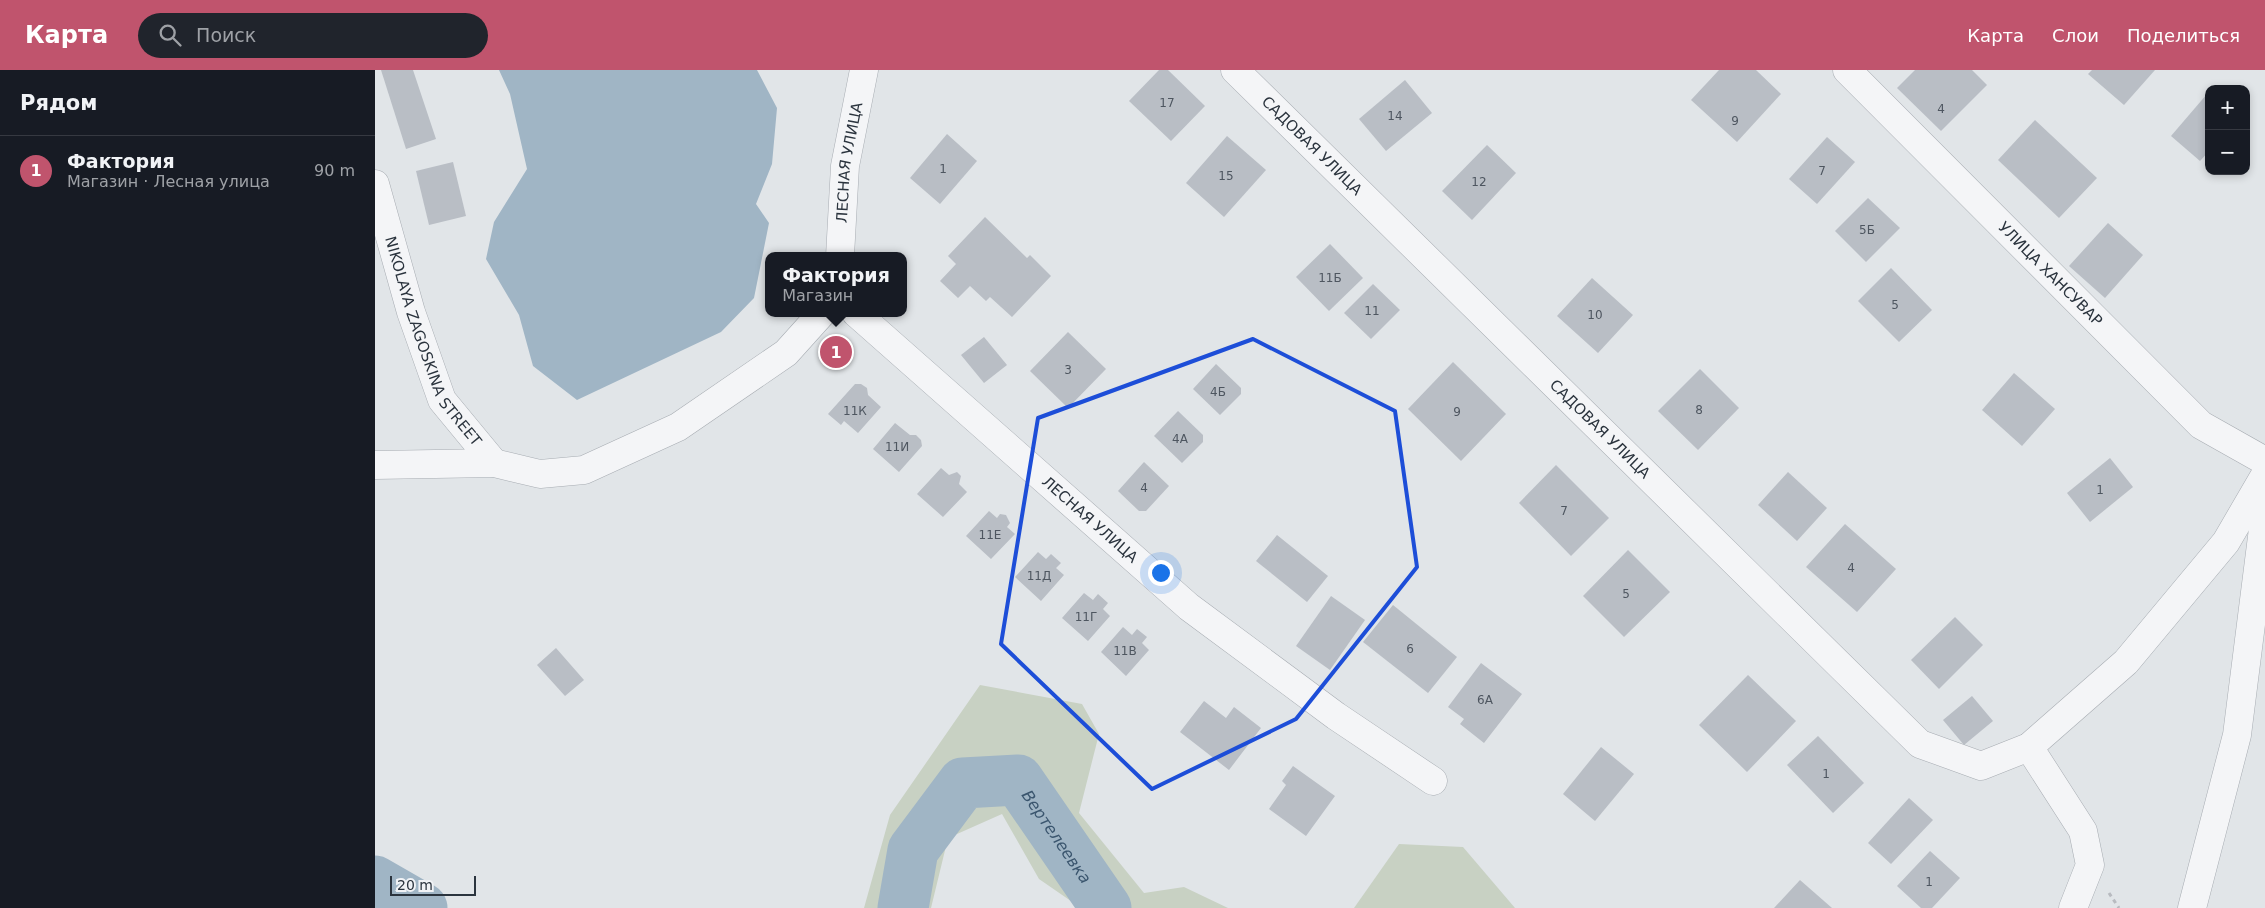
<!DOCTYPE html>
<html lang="ru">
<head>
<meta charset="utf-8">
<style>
  body { margin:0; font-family:"DejaVu Sans",sans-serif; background:#20242c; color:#f1f3f6 }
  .controls { position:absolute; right:15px; top:15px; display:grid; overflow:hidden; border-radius:10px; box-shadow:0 2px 8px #0003 }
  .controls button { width:45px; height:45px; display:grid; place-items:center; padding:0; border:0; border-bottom:1px solid #363941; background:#171b24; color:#f1f3f6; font:25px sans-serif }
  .scale { position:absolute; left:15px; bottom:12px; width:86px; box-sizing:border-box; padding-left:5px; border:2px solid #2b343e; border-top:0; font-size:14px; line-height:18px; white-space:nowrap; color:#2b343e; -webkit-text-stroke:4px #f1f3f6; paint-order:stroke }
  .you { position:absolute; left:785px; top:502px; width:18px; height:18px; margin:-12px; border:4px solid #fff; border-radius:50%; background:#1a73e8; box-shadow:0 0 0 8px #1a73e833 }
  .badge { display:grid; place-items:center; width:32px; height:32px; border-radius:50%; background:#c0546d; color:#fff; font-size:16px; font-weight:700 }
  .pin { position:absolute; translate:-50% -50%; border:2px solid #fff; box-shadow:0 1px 5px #0006 }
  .popup { position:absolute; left:390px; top:182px; width:142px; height:65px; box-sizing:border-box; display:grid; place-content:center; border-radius:10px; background:#171b24; filter:drop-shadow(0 1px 4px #0005); font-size:16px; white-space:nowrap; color:#9ea1a6 }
  .popup b { font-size:19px; color:#f1f3f6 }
  .popup::after { content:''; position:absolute; left:50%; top:100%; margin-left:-10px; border:10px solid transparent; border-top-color:#171b24 }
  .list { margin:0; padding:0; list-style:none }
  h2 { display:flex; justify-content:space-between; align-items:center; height:65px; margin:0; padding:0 20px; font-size:21px }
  h2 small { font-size:16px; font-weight:400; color:#9ea1a6 }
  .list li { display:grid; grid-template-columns:32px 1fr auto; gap:15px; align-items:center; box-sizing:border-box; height:70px; padding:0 20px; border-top:1px solid #363941 }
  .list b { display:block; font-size:19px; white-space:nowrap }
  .list p { margin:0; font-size:16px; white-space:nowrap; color:#9ea1a6 }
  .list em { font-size:16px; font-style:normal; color:#9ea1a6 }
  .icon { flex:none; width:28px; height:28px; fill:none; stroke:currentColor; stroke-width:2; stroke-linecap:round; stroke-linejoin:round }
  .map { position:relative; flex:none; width:1890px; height:838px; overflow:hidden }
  header { display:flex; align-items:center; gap:30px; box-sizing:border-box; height:70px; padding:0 25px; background:#c0546d; color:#fff }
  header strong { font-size:24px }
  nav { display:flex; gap:28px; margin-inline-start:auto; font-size:18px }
  .search { width:350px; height:45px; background:#20242c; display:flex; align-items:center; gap:12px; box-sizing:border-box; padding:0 18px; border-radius:28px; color:#9ea1a6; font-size:19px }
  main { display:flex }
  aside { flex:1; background:#171b24 }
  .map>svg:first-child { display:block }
  .green { fill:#c8d1c3 }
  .water { fill:#a0b5c5 }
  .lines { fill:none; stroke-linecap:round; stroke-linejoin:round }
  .river { stroke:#a0b5c5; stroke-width:51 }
  .building { fill:#b9bec5 }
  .minor-casing { stroke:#a7acb2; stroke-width:29 }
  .path { stroke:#b8bbc0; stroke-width:3; stroke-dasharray:4 4; stroke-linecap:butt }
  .minor { stroke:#f4f5f7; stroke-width:28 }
  .marked { fill:none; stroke:#1d4ed8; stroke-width:4; stroke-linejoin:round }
  .labels { text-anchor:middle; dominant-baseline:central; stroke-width:5; stroke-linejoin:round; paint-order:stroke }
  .number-label { font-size:12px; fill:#4e5660 }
  .street-label { font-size:15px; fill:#2b343e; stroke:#f1f3f6 }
  .water-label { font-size:16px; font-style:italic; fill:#3a556e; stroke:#f1f3f6 }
</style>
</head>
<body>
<header>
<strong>Карта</strong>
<div class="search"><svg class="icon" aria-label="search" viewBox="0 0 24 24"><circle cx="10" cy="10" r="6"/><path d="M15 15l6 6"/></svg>Поиск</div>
<nav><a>Карта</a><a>Слои</a><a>Поделиться</a></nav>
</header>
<main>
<aside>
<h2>Рядом<small></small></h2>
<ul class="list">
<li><span class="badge">1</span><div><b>Фактория</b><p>Магазин · Лесная улица</p></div><em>90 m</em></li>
</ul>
</aside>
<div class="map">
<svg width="1890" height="838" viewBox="0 0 1890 838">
  <rect width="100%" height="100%" fill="#e1e5e8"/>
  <!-- green -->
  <g class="green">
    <path d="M 605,615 L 707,634 L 724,664 L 704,743 L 769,823 L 809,817 L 853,838 L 706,838 L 664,809 L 627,744 L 573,768 L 556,838 L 489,838 L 515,745 Z"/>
    <path d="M 1024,774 L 1088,777 L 1140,838 L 979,838 Z"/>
  </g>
  <!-- water -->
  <path class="water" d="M 124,0 L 382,0 L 402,38 L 397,94 L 381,134 L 394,153 L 379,228 L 346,262 L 202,330 L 158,296 L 144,245 L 111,189 L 119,152 L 152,99 L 135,24 Z"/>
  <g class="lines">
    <!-- river -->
    <g class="river">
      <path d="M 0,811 L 47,838"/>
      <path id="s1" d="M 528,838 L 538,780 L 588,713 L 643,710 L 731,838"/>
    </g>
  </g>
  <!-- building -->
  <g class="building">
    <path d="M 6,0 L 38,0 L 61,69 L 31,79 Z"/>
    <path d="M 784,0 L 793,0 L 830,36 L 796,71 L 754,31 Z"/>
    <path d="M 1344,0 L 1381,0 L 1406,24 L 1362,72 L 1316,30 Z"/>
    <path d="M 1540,0 L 1597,0 L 1612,15 L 1566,61 L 1522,18 Z"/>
    <path d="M 1717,0 L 1780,0 L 1749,35 L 1713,4 Z"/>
    <path d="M 1030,10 L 1057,43 L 1011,81 L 984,49 Z"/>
    <path d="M 1832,24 L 1834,81 L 1825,91 L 1796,66 Z"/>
    <path d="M 1660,50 L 1722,108 L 1684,148 L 1623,90 Z"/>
    <path d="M 572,64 L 602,91 L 565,134 L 535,108 Z"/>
    <path d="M 852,66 L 891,100 L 849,147 L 811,113 Z"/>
    <path d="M 1452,67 L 1480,92 L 1442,134 L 1414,109 Z"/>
    <path d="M 1112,75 L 1141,103 L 1097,150 L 1067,121 Z"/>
    <path d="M 78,92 L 91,146 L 54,155 L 41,101 Z"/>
    <path d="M 1493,128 L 1525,158 L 1491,192 L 1460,161 Z"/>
    <path d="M 610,147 L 652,188 L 655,185 L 676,206 L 637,247 L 615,227 L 611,231 L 595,216 L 583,228 L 565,211 L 581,194 L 573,186 Z"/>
    <path d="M 1733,153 L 1768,185 L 1730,228 L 1694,196 Z"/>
    <path d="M 955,174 L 988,208 L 954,241 L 921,207 Z"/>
    <path d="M 1516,198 L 1557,240 L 1524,272 L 1483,231 Z"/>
    <path d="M 1217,208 L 1258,245 L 1223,283 L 1182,246 Z"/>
    <path d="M 998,214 L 1025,240 L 996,269 L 969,243 Z"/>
    <path d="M 693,262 L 731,299 L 693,338 L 655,301 Z"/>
    <path d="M 609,267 L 632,295 L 609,313 L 586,285 Z"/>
    <path d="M 1078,292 L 1131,344 L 1086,391 L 1033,339 Z"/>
    <path d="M 841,294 L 866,318 L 866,324 L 845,345 L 818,319 Z"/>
    <path d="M 1325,299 L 1364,338 L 1323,380 L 1283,341 Z"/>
    <path d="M 1639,303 L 1680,339 L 1647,376 L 1607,340 Z"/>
    <path d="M 480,314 L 486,314 L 492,318 L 493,325 L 506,337 L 483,363 L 469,351 L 466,355 L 453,344 Z"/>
    <path d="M 803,341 L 828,365 L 828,372 L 807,393 L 779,366 Z"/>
    <path d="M 520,353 L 535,365 L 541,365 L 546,370 L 547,376 L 524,402 L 498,379 Z"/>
    <path d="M 1735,388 L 1758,417 L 1715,452 L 1692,423 Z"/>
    <path d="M 769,392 L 794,416 L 771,441 L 764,441 L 743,421 Z"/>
    <path d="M 1181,395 L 1234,448 L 1196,486 L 1144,433 Z"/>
    <path d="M 566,398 L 574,405 L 582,402 L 586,406 L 584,414 L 592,422 L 568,447 L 542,424 Z"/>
    <path d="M 1413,402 L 1452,438 L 1422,471 L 1383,435 Z"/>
    <path d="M 614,441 L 622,448 L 625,444 L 631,445 L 635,453 L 632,457 L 640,464 L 616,489 L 591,466 Z"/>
    <path d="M 1470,454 L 1521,499 L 1482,542 L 1431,497 Z"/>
    <path d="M 902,465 L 953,506 L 932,532 L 881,491 Z"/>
    <path d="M 1253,480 L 1295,522 L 1249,567 L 1208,526 Z"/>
    <path d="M 663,482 L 671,489 L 676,484 L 686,493 L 681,498 L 689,505 L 666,531 L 640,507 Z"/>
    <path d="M 709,523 L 718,530 L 723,524 L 733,533 L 728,539 L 735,546 L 713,571 L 687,548 Z"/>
    <path d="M 956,526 L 990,550 L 955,600 L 921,576 Z"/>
    <path d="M 1018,535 L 1082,587 L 1053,623 L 988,572 Z"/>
    <path d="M 1580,547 L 1608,575 L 1564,619 L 1536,590 Z"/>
    <path d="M 748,557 L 757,565 L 762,559 L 772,567 L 767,573 L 774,580 L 751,606 L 726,582 Z"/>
    <path d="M 181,578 L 209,610 L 190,626 L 162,595 Z"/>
    <path d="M 1106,593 L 1147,624 L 1109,673 L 1085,654 L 1089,649 L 1073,637 Z"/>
    <path d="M 1373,605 L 1421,651 L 1372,702 L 1324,655 Z"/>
    <path d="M 1597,626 L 1618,651 L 1589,675 L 1568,650 Z"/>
    <path d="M 829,631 L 851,648 L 859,637 L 886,658 L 854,700 L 805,662 Z"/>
    <path d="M 1443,666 L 1489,713 L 1458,743 L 1412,695 Z"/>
    <path d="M 1226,677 L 1259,704 L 1220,751 L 1188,724 Z"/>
    <path d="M 918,696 L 960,726 L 931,766 L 894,739 L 911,715 L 907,711 Z"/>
    <path d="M 1534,728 L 1558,750 L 1516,794 L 1493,773 Z"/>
    <path d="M 1555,781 L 1585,808 L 1557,838 L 1546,838 L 1522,816 Z"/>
    <path d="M 1425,810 L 1457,838 L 1399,838 Z"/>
  </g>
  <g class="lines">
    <!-- minor casing -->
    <g class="minor-casing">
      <g id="minor">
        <path id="s2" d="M 860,0 L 1545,674 L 1606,696 L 1654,677 L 1751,592 L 1851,472 L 1890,405"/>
        <path id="s3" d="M 1472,0 L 1826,355 L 1890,391"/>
        <path id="s4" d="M 0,114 L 36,242 L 67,330 L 119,393"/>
        <path id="s5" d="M 465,186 L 470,96 L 489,0"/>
        <path id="s6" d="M 481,243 L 814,537 L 961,646 L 1058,711"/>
        <path d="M 0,395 L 119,393 L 165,404 L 209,400 L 303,357 L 411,283 L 447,243"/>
        <path d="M 1654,677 L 1708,761 L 1715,795 L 1698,838"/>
        <path d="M 1817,838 L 1862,665 L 1890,443"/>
      </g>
    </g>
    <!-- path -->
    <path class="path" d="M 1734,823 L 1744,838"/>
    <!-- minor -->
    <use href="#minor" class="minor"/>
  </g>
  <!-- marked area -->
  <path class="marked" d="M 878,269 L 1020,341 L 1042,497 L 921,649 L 777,719 L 626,574 L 663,348 Z"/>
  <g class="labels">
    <!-- number labels -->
    <g class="number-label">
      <text x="792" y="33">17</text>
      <text x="1566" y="39">4</text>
      <text x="1020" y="46">14</text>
      <text x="1360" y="51">9</text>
      <text x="568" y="99">1</text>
      <text x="1447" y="101">7</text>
      <text x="851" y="106">15</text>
      <text x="1104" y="112">12</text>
      <text x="1492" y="160">5Б</text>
      <text x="955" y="208">11Б</text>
      <text x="1520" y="235">5</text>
      <text x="997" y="241">11</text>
      <text x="1220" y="245">10</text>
      <text x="693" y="300">3</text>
      <text x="843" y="322">4Б</text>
      <text x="1324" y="340">8</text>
      <text x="480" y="341">11К</text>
      <text x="1082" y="342">9</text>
      <text x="805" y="369">4А</text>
      <text x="522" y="377">11И</text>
      <text x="769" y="418">4</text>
      <text x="1725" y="420">1</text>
      <text x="1189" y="441">7</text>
      <text x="615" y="465">11Е</text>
      <text x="1476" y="498">4</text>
      <text x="664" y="506">11Д</text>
      <text x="1251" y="524">5</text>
      <text x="711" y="547">11Г</text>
      <text x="1035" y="579">6</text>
      <text x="750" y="581">11В</text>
      <text x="1110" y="630">6А</text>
      <text x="1451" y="704">1</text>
      <text x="1554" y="812">1</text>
    </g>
    <!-- street labels -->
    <g class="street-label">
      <text stroke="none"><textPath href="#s2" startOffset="108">САДОВАЯ УЛИЦА</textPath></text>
      <text stroke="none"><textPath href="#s5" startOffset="94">ЛЕСНАЯ УЛИЦА</textPath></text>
      <text stroke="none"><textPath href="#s3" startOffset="288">УЛИЦА ХАНСУВАР</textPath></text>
      <text stroke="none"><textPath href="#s4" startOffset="169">NIKOLAYA ZAGOSKINA STREET</textPath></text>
      <text stroke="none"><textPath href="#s2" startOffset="512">САДОВАЯ УЛИЦА</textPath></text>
      <text stroke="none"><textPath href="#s6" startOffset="312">ЛЕСНАЯ УЛИЦА</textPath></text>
    </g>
    <!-- water labels -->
    <g class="water-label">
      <text stroke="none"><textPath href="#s1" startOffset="266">Вертелеевка</textPath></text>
    </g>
  </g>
</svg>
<div class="controls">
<button>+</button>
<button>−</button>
</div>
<div class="scale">20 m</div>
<div class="you"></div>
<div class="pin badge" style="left:461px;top:282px">1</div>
<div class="popup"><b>Фактория</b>Магазин</div>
</div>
</main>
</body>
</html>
